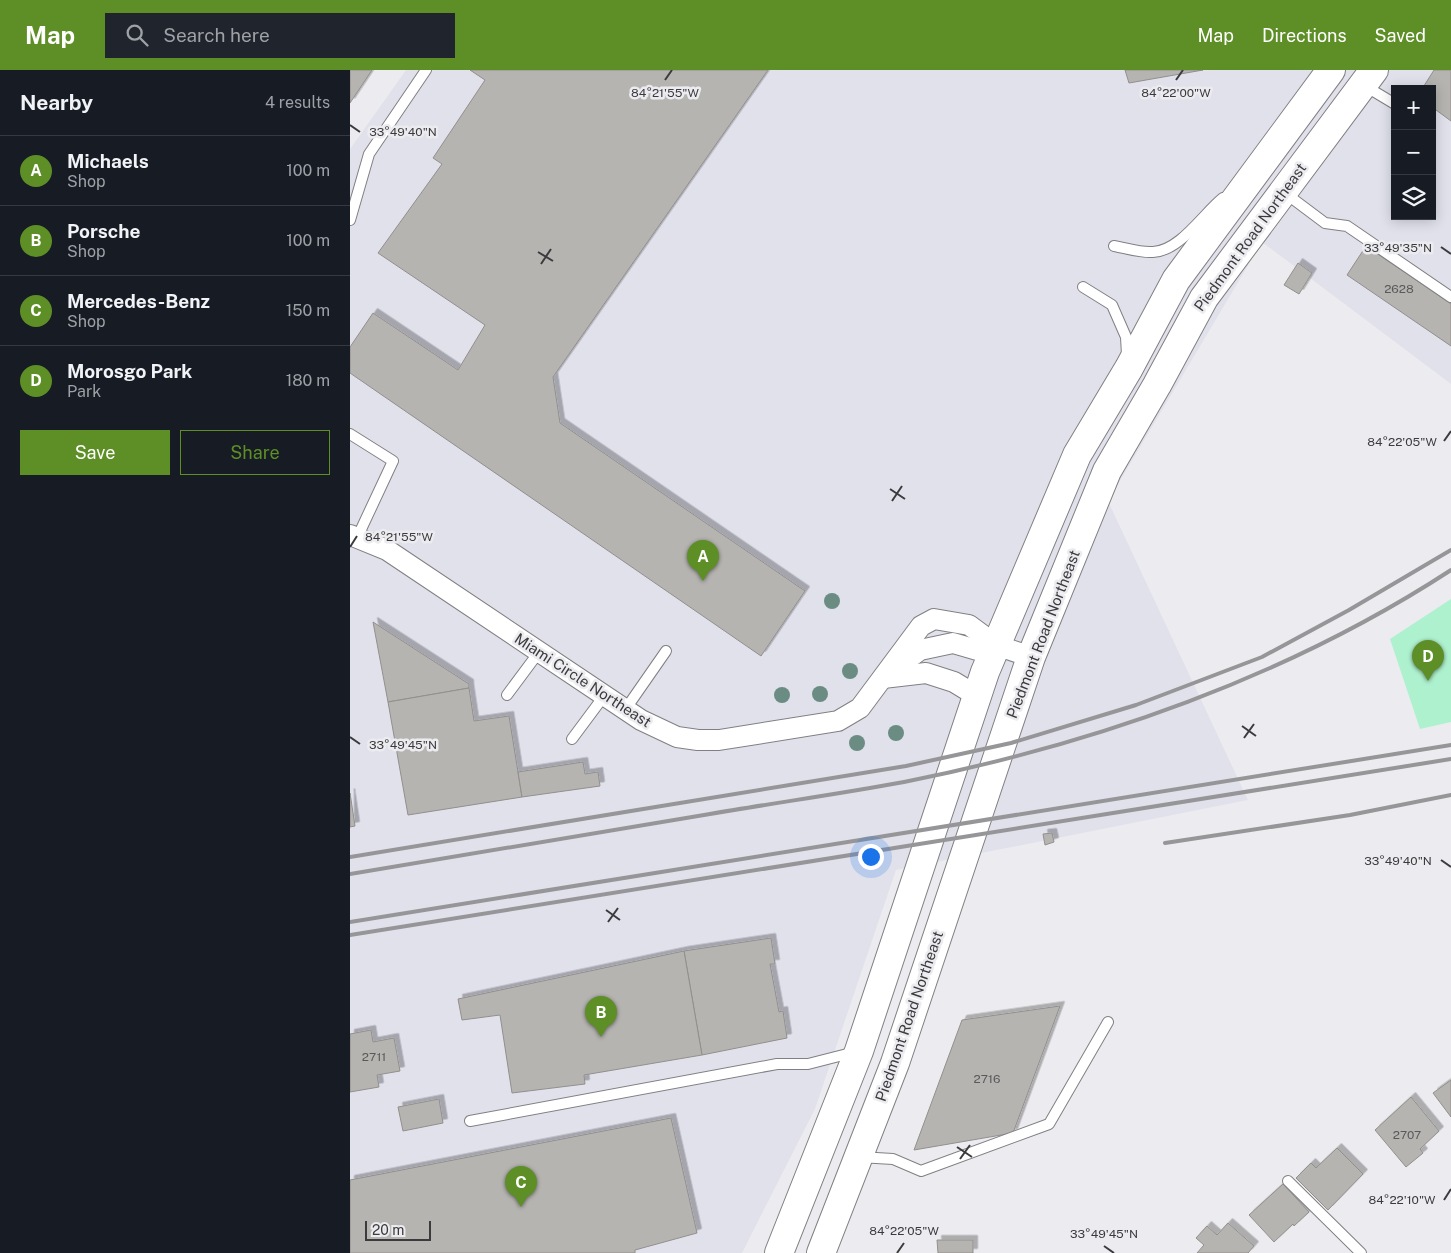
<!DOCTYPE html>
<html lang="en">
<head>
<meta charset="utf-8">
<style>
  body { margin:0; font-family:"Public Sans",sans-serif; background:#20242c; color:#f1f3f6 }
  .controls { position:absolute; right:15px; top:15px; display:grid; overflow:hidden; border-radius:0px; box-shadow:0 2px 12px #0003 }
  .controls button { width:45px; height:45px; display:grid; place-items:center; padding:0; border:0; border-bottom:1px solid #363941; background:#171b24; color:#f1f3f6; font:25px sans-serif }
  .scale { position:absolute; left:15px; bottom:12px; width:66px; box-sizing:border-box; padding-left:5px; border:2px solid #3b3b3d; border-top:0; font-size:14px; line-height:18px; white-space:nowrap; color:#3b3b3d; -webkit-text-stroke:4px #ececf0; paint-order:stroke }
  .you { position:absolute; left:520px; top:786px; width:18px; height:18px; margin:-12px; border:4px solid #fff; border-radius:50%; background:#1a73e8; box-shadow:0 0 0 8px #1a73e833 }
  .badge { display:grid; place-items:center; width:32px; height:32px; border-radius:50%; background:#5d8f26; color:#fff; font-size:16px; font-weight:700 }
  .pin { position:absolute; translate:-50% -41px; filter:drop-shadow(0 1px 2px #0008) }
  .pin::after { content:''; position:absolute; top:26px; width:18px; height:15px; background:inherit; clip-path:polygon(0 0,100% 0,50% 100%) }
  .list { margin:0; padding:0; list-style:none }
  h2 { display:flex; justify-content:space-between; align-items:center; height:65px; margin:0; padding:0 20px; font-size:21px }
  h2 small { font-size:16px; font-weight:400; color:#9ea1a6 }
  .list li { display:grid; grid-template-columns:32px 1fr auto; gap:15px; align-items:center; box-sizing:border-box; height:70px; padding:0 20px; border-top:1px solid #363941 }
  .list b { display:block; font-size:19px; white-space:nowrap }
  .list p { margin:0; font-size:16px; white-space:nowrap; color:#9ea1a6 }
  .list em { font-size:16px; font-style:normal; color:#9ea1a6 }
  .actions { display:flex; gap:10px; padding:15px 20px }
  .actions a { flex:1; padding:11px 0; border:1px solid #5d8f26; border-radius:0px; text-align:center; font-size:18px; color:#5d8f26 }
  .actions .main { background:#5d8f26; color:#fff }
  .icon { flex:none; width:28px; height:28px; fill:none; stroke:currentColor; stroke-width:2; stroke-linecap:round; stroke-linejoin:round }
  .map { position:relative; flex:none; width:1101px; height:1183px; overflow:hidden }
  header { display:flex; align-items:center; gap:30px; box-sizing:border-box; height:70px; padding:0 25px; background:#5d8f26; color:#fff }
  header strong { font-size:24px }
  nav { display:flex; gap:28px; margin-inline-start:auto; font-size:18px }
  .search { width:350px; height:45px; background:#20242c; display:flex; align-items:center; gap:12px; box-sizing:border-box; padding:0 18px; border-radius:0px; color:#9ea1a6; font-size:19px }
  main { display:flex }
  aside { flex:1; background:#171b24 }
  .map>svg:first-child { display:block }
  .built { fill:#e1e1ec; fill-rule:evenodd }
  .green { fill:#aef1ce }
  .building { fill:#b6b4b1; stroke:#928f8d; filter:url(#shadow) }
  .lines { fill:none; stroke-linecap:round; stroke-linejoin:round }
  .lane-casing { stroke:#808083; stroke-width:12 }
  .street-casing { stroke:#808083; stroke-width:22 }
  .secondary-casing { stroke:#808083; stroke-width:30 }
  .lane { stroke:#fff; stroke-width:10 }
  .street { stroke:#fff; stroke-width:20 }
  .secondary { stroke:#fff; stroke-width:28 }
  .rail { stroke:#969699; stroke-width:4 }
  .tree { fill:#6b8c82 }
  .ticks { fill:none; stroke:#3b3b3d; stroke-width:2 }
  .labels { text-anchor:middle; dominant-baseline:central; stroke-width:5; stroke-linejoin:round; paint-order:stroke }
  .number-label { font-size:12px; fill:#5a595a }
  .street-label { font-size:15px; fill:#3b3b3d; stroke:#ececf0 }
  .ticks-label { font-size:12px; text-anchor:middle; fill:#3b3b3d; stroke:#ececf0; stroke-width:5; stroke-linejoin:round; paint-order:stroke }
</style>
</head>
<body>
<header>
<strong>Map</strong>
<div class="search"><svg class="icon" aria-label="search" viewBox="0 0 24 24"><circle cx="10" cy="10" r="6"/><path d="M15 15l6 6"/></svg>Search here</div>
<nav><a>Map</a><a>Directions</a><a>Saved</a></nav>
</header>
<main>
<aside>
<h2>Nearby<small>4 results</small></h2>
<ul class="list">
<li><span class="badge">A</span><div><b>Michaels</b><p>Shop</p></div><em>100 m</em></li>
<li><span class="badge">B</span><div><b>Porsche</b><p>Shop</p></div><em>100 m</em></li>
<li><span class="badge">C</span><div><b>Mercedes-Benz</b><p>Shop</p></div><em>150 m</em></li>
<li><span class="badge">D</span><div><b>Morosgo Park</b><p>Park</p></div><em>180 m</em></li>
</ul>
<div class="actions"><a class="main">Save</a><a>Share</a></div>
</aside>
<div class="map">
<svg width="1101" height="1183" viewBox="0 0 1101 1183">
  <defs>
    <filter id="shadow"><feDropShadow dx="4.5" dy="-4.5" stdDeviation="0" flood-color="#0004"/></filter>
  </defs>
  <rect width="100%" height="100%" fill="#ececf0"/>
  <!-- built -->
  <path class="built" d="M 56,0 L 1101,0 L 1101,314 L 912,172 L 758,431 L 898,730 L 546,800 L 465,1039 L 392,1183 L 0,1183 L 0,79 ZM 1045,19 L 1082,19 L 1082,146 L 1045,146 Z"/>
  <!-- green -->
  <path class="green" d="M 1101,529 L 1101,652 L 1070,659 L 1040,569 Z"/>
  <!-- building -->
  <g class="building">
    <path d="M 0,0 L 22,0 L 0,33 Z"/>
    <path d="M 120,0 L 418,0 L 203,307 L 210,353 L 455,521 L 411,586 L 0,303 L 0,277 L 23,243 L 108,300 L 135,255 L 28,183 L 92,94 L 83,88 L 135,10 Z"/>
    <path d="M 775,0 L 853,0 L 779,13 Z"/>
    <path d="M 1084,0 L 1101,0 L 1101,51 L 1082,37 L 1082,19 L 1072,19 Z"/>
    <path d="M 1016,176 L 1101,234 L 1101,276 L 997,205 Z"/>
    <path d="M 948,193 L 962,203 L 949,224 L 934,215 Z"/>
    <path d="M 23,552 L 119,614 L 119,618 L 38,632 Z"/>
    <path d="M 119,618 L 124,651 L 159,646 L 172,727 L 58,745 L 38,632 Z"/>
    <path d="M 233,692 L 235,704 L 248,702 L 250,716 L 172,727 L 168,702 Z"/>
    <path d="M 0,723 L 5,756 L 0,757 Z"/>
    <path d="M 702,763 L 704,772 L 695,775 L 693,764 Z"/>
    <path d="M 421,868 L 425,894 L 420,894 L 429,942 L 433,941 L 437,968 L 352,985 L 334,881 Z"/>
    <path d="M 334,881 L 352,985 L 234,1005 L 235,1014 L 162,1023 L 150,945 L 112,950 L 108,929 Z"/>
    <path d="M 710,936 L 663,1063 L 564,1080 L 612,950 Z"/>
    <path d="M 21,960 L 23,972 L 44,968 L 50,1001 L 27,1005 L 29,1017 L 0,1022 L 0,964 Z"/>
    <path d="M 1101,1010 L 1101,1047 L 1083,1023 Z"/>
    <path d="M 1061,1027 L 1089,1061 L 1070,1079 L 1073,1083 L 1056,1097 L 1025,1060 Z"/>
    <path d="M 89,1029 L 93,1053 L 53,1061 L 48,1037 Z"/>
    <path d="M 321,1048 L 347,1163 L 285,1180 L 285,1183 L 0,1183 L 0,1110 Z"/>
    <path d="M 987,1078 L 1013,1104 L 978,1140 L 946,1108 L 961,1093 L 966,1098 Z"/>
    <path d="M 933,1114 L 959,1142 L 944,1156 L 943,1154 L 924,1172 L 899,1145 Z"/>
    <path d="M 878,1153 L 904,1176 L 898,1183 L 847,1183 L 854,1175 L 846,1168 L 857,1156 L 867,1165 Z"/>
    <path d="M 587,1170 L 623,1170 L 623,1183 L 588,1183 Z"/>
  </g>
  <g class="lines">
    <!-- lane casing -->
    <g class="lane-casing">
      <g id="lane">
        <path d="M 1015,16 L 1045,34"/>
        <path d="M 935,123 L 975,153 L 997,156 L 1101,227"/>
        <path d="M 0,150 L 19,84 L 76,0"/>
        <path d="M 764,176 C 776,178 790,183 803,182 C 830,181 853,144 873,128"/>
        <path d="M 733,217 L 762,235 L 776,267 L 777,285"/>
        <path d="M 0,364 L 43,391 L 7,468"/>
        <path d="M 157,625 L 189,582"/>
        <path d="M 275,640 L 316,581"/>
        <path d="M 222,669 L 254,626"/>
        <path d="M 120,1051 L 427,994 L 458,994 L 505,982"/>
        <path d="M 509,1087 L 543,1089 L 571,1101 L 699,1054 L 758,952"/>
        <path d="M 938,1111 L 1011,1183"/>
      </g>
    </g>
    <!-- street casing -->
    <g class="street-casing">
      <g id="street">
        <path d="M 0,465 L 37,480 L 291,650 L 327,667 L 348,670 L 369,670 L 488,651 L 510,638 L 571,556 L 584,549 L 619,555 L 646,575 L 681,587"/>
        <path d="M 549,595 L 570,580 L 603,573 L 627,580 L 646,575"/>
        <path d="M 533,608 L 576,603 L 604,612 L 627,626"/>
      </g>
    </g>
    <!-- secondary casing -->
    <g class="secondary-casing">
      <g id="secondary">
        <path d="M 429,1183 L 509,981 L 635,602 L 727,385 L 779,298 L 826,210 L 981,0"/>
        <path d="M 471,1183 L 545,993 L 681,587 L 757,401 L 807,315 L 854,228 L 1024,0"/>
      </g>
    </g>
    <!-- lane -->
    <use href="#lane" class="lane"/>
    <!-- street -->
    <use href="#street" class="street"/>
    <!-- secondary -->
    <use href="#secondary" class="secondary"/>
    <!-- rail -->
    <g class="rail">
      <path d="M 815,773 L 1000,745 L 1101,725"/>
      <path d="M 0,787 L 556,696 L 661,673 L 786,635 L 912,587 L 999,540 L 1101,480"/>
      <path d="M 0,804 C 120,784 240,764 360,744 C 424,733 489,724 554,712 C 745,674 937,607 1101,500"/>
      <path d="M 0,852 L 1101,675"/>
      <path d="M 0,865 L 1101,689"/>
    </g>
  </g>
  <!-- trees -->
  <g class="tree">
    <circle cx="482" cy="531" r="8"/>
    <circle cx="500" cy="601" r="8"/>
    <circle cx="470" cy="624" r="8"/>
    <circle cx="432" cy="625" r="8"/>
    <circle cx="546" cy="663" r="8"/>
    <circle cx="507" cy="673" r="8"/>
  </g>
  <!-- ticks -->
  <path class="ticks" d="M 315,10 L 322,0M 826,10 L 833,0M 0,55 L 10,62M 1091,177 L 1101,184M 188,182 L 203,191M 191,194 L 201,179M 1094,371 L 1101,361M 540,419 L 555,429M 542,431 L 552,416M 0,477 L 7,466M 892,656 L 906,666M 0,667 L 10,674M 894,668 L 904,654M 1091,790 L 1101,797M 256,840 L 270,850M 258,852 L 268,838M 607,1077 L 622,1087M 610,1089 L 620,1075M 1094,1130 L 1101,1119M 754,1176 L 764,1183M 547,1183 L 554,1173"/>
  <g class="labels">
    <!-- number labels -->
    <g class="number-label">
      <text x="1049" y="219">2628</text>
      <text x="24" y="987">2711</text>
      <text x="637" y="1009">2716</text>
      <text x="1057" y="1065">2707</text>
    </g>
    <!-- street labels -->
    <g class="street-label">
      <text transform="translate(900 167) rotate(-54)">Piedmont Road Northeast</text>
      <text transform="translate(693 564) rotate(-69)">Piedmont Road Northeast</text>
      <text transform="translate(233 610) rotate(33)">Miami Circle Northeast</text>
      <text transform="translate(559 946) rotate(-71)">Piedmont Road Northeast</text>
    </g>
  </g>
  <g class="ticks-label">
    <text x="315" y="27">84°21'55"W</text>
    <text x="826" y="27">84°22'00"W</text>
    <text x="53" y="66">33°49'40"N</text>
    <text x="1048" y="182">33°49'35"N</text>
    <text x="1052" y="376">84°22'05"W</text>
    <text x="49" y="471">84°21'55"W</text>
    <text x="53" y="679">33°49'45"N</text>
    <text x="1048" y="795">33°49'40"N</text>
    <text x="1052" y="1134">84°22'10"W</text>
    <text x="554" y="1165">84°22'05"W</text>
    <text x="754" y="1168">33°49'45"N</text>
  </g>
</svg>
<div class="controls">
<button>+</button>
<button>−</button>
<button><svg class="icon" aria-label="layers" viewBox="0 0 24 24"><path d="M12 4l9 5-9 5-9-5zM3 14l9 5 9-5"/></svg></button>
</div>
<div class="scale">20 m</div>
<div class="you"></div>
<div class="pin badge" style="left:353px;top:511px">A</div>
<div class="pin badge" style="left:251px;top:967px">B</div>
<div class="pin badge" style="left:171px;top:1137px">C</div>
<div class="pin badge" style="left:1078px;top:611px">D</div>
</div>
</main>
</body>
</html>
